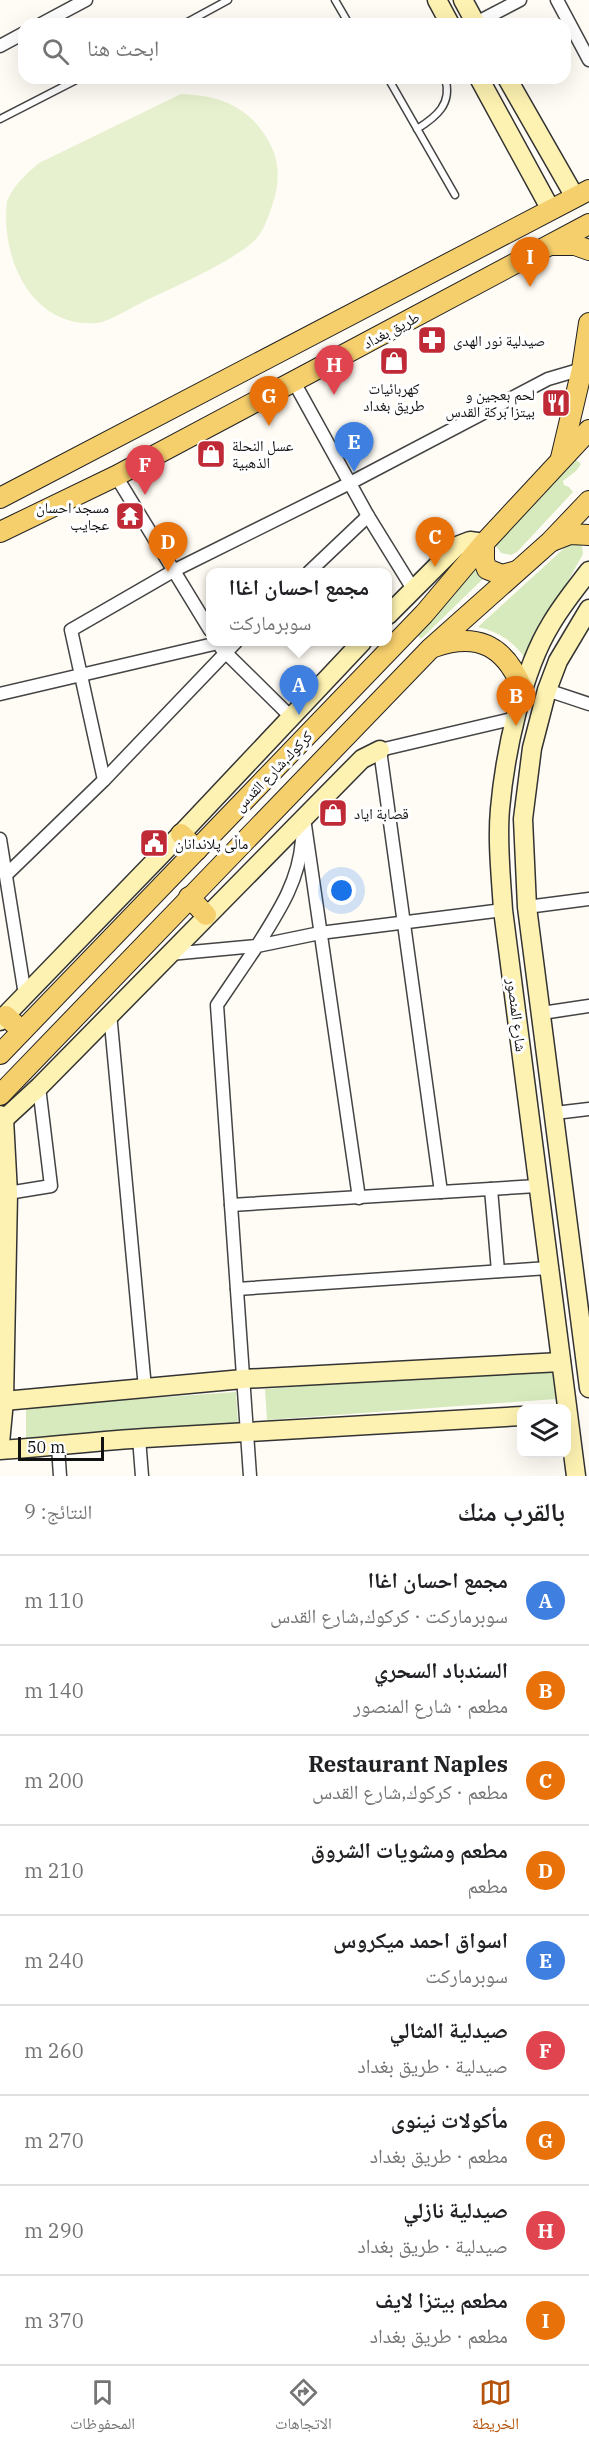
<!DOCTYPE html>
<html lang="ar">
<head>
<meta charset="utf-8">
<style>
  body { margin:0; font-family:"IBM Plex Serif","Noto Naskh Arabic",serif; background:#f2f2f2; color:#202124; direction:rtl }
  .controls { position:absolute; right:18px; bottom:18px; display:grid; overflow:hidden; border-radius:12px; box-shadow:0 6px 24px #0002 }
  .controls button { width:54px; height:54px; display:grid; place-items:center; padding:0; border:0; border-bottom:2px solid #e0e0e0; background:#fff; color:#202124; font:30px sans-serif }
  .scale { position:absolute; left:18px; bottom:15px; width:86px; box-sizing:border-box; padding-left:6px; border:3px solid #111; border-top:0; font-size:16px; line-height:21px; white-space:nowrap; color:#111; -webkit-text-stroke:4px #fff; paint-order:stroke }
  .you { position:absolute; left:342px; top:891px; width:21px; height:21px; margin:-15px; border:4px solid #fff; border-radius:50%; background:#1a73e8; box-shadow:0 0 0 9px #1a73e833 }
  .badge { display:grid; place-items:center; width:39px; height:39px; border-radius:50%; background:#b45309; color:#fff; font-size:20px; font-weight:700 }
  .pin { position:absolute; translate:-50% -50px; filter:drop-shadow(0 2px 3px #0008) }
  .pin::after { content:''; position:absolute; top:32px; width:21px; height:18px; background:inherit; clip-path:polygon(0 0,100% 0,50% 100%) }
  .popup { position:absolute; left:206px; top:568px; width:186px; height:78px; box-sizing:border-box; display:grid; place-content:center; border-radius:12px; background:#fff; filter:drop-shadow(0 2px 4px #0005); font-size:20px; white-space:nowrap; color:#757577 }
  .popup b { font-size:22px; color:#202124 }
  .popup::after { content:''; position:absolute; left:50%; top:100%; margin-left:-12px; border:12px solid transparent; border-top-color:#fff }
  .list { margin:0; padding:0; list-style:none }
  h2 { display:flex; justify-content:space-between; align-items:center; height:78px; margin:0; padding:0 24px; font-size:26px }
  h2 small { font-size:20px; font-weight:400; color:#757577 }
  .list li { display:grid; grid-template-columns:39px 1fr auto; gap:18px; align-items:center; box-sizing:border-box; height:90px; padding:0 24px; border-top:2px solid #e0e0e0 }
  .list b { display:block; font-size:22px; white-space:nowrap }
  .list p { margin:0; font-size:20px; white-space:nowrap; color:#757577 }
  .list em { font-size:20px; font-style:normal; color:#757577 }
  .icon { flex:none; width:33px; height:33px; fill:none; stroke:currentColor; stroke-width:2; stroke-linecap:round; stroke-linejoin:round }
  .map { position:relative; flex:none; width:589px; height:1476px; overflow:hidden; direction:ltr }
  .search { position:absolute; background:#fff; box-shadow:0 6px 24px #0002; left:18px; right:18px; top:18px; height:66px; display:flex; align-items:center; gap:15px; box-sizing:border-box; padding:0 21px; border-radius:18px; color:#757577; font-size:22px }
  .sheet { height:888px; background:#fff }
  nav { display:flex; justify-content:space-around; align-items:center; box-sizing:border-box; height:84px; border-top:2px solid #e0e0e0; background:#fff; font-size:16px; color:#757577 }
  nav a { display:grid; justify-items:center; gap:3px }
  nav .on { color:#b45309 }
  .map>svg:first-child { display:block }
  .green { fill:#d6eabd }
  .pitch { fill:#e7f1cf }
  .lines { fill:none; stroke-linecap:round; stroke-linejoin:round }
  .lane-casing { stroke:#444; stroke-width:9 }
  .street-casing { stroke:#444; stroke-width:15 }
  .secondary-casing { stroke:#333; stroke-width:21 }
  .primary-casing { stroke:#222; stroke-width:22 }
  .lane { stroke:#fff; stroke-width:6 }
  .street { stroke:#fff; stroke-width:12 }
  .secondary { stroke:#fdf2b1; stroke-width:18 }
  .primary { stroke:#f6cf6d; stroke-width:20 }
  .labels { text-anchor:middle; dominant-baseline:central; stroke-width:6; stroke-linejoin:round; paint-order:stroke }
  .street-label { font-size:15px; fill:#111; stroke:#fff }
  .poi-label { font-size:15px; fill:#111; stroke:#fff; text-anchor:start }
</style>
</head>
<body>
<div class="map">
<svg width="589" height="1476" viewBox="0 0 589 1476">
  <rect width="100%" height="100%" fill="#fffcf5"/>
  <!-- green -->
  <g class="green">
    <path d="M 575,459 L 581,464 L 576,471 L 563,481 L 564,485 L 569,487 L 573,492 L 517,552 L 511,555 L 501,553 L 496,546 L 496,542 Z"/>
    <path d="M 571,542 L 582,546 L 583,554 L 525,658 C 513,641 499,632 478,627 Z"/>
    <path d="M 477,564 L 489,573 L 421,639 L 414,631 Z"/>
    <path d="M 566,1366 L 569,1398 L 267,1420 L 265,1389 Z"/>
    <path d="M 236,1392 L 238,1423 L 26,1439 L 26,1407 Z"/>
  </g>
  <!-- pitch -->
  <path class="pitch" d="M 181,94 C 222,95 254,109 272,148 C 279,163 279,180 275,196 C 271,209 266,227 257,238 C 239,258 177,286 151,298 C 137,304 111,321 98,323 C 33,329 0,260 7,201 C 14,185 26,174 39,163 Z"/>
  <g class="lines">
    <!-- lane casing -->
    <g class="lane-casing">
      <g id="lane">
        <path d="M 335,0 L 349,24"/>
        <path d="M 184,24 L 228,0"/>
        <path d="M 388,78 L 455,195"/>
        <path d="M 0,119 L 80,78"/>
        <path d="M 417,129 C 436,117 453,104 445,78"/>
      </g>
    </g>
    <!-- street casing -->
    <g class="street-casing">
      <g id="street">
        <path d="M 557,0 L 589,60"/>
        <path d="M 476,23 L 520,0"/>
        <path d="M 41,24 L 86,0"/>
        <path d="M 0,46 L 24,33"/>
        <path d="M 294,382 L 368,516 L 413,589"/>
        <path d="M 116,476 L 210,630"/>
        <path d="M 309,572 L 368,516"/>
        <path d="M 221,648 L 291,717"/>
        <path d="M 547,690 L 589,704"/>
        <path d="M 0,694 L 218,643"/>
        <path d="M 104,780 L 71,630 L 175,570 L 350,483 L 548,379 L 582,369"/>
        <path d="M 304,818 L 359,1198"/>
        <path d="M 0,839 L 25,995"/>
        <path d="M 7,874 L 104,780 L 236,642"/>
        <path d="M 527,907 L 589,899"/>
        <path d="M 170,954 L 257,946 C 279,911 299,881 302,840"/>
        <path d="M 110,1013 L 145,1388"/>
        <path d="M 542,1013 L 589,1006"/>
        <path d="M 555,1113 L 589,1109"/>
        <path d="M 491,1189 L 498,1271"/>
        <path d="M 441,1192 L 380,750 L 516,718"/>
        <path d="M 8,1193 L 51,1186 L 39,1087"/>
        <path d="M 231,1205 L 537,1186"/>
        <path d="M 237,1289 L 548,1268"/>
        <path d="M 139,1438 L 142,1476"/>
        <path d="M 58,1447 L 60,1476"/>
        <path d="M 250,1476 L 217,1005 L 257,946 L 320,933 L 503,910"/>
      </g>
    </g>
    <!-- secondary casing -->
    <g class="secondary-casing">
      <g id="secondary">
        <path d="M 437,0 L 450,24"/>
        <path d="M 463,0 L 476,24"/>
        <path d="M 479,78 L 551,210"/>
        <path d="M 507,78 L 575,197"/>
        <path d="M 589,609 L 558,661 L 547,690 L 532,748 L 523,819 L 527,907 L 589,1388"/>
        <path d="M 388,615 L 457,546 L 470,541 L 484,543"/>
        <path d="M 0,1021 L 181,834 L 362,642"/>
        <path d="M 0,1115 L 4,1119 L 8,1193 L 4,1401 L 0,1443"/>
        <path d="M 0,1123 L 39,1087 L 362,759 L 380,750"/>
        <path d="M 4,1401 L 243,1379 L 561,1362"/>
        <path d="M 0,1450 C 49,1447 96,1441 145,1438 C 270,1430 396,1423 522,1416"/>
        <path d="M 576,1476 L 503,910 C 501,876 497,842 500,809 C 505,753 522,671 551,624 C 562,605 576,588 589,571"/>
      </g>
    </g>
    <!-- primary casing -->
    <g class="primary-casing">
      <g id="primary">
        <path d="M 553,245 L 575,245 L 589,250"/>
        <path d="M 561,458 L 582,369 L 589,323"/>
        <path d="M 0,498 L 589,190"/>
        <path d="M 0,532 L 116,476 L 589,224"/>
        <path d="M 552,541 L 570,534 L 589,535"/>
        <path d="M 484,543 L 484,561 L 487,569 L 502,575 L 517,571"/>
        <path d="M 434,647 C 479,631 506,647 523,690"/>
        <path d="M 181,834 L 197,850"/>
        <path d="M 189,897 L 206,915"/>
        <path d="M 6,1016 L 22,1031"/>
        <path d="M 0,1054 L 424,614 L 484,543 L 589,430"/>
        <path d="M 0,1095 L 431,648 L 550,542 L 589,501"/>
      </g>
    </g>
    <!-- lane -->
    <use href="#lane" class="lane"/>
    <!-- street -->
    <use href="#street" class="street"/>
    <!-- secondary -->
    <use href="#secondary" class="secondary"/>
    <!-- primary -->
    <use href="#primary" class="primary"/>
  </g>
  <!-- icons -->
  <defs>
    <g id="pharmacy-square" transform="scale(1.5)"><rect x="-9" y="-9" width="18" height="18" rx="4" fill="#c02936" stroke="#fff"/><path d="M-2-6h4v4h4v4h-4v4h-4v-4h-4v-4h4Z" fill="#fff"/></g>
    <g id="shop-square" transform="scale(1.5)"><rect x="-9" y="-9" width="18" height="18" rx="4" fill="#c02936" stroke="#fff"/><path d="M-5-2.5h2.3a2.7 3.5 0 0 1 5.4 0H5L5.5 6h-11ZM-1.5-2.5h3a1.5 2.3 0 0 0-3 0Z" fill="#fff"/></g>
    <g id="restaurant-square" transform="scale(1.5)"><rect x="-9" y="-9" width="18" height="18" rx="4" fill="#c02936" stroke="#fff"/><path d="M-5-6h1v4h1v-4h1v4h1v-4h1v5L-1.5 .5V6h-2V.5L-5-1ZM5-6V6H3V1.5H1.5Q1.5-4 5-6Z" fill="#fff"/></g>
    <g id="temple-square" transform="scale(1.5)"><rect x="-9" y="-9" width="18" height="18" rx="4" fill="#c02936" stroke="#fff"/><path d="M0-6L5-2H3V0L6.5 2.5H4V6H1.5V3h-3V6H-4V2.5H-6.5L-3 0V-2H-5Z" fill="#fff"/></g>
    <g id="civic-square" transform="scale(1.5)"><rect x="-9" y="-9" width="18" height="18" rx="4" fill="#c02936" stroke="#fff"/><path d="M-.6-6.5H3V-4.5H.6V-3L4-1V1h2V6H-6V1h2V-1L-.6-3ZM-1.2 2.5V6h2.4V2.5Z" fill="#fff"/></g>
  </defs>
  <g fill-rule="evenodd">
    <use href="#pharmacy-square" x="432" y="340"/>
    <use href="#shop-square" x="394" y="361"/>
    <use href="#restaurant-square" x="556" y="403"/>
    <use href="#shop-square" x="211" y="454"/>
    <use href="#temple-square" x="130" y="516"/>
    <use href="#shop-square" x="333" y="813"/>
    <use href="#civic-square" x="154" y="843"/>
  </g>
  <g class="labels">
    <!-- street labels -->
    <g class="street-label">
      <text transform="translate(391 330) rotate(-28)">طريق بغداد</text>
      <text transform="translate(273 771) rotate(-46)">كركوك,شارع القدس</text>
      <text transform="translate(517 1015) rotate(83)">شارع المنصور</text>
    </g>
    <!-- poi labels -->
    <g class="poi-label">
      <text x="453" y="340">صيدلية نور الهدى</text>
      <text x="394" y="388" text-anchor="middle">كهربائيات<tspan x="394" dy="17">طريق بغداد</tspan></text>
      <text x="535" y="394" text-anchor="end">لحم بعجين و<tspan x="535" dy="17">بيتزا بركة القدس</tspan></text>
      <text x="232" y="445">عسل النحلة<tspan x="232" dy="17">الذهبية</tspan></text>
      <text x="109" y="507" text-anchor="end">مسجد احسان<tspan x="109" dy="17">عجايب</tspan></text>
      <text x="354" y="813">قصابة اياد</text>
      <text x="175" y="843">ماڵی پلاندانان</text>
    </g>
  </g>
</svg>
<div class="controls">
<button><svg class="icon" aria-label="layers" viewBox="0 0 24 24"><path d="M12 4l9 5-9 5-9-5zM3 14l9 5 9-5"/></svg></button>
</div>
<div class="scale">50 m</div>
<div class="you"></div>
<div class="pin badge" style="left:299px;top:715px;background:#3f7fe0">A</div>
<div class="popup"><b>مجمع احسان اغاا</b>سوبرماركت</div>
<div class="pin badge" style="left:516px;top:726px;background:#e8710a">B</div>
<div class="pin badge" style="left:435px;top:567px;background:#e8710a">C</div>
<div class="pin badge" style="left:168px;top:572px;background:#e8710a">D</div>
<div class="pin badge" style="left:354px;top:472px;background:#3f7fe0">E</div>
<div class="pin badge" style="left:145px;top:495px;background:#e0444e">F</div>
<div class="pin badge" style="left:269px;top:426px;background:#e8710a">G</div>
<div class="pin badge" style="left:334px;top:395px;background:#e0444e">H</div>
<div class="pin badge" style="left:530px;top:287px;background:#e8710a">I</div>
<div class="search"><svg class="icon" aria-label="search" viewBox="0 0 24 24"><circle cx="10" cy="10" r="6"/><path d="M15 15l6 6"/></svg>ابحث هنا</div>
</div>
<section class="sheet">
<h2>بالقرب منك<small>النتائج: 9</small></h2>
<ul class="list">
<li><span class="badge" style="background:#3f7fe0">A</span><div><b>مجمع احسان اغاا</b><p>سوبرماركت · كركوك,شارع القدس</p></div><em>110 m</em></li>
<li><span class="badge" style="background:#e8710a">B</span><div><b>السندباد السحري</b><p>مطعم · شارع المنصور</p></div><em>140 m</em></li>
<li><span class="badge" style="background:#e8710a">C</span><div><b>Restaurant Naples</b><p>مطعم · كركوك,شارع القدس</p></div><em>200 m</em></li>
<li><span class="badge" style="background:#e8710a">D</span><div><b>مطعم ومشويات الشروق</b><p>مطعم</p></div><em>210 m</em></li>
<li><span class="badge" style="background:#3f7fe0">E</span><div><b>اسواق احمد ميكروس</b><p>سوبرماركت</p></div><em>240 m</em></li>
<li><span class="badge" style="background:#e0444e">F</span><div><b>صيدلية المثالي</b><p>صيدلية · طريق بغداد</p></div><em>260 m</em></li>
<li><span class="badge" style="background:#e8710a">G</span><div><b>مأكولات نينوى</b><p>مطعم · طريق بغداد</p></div><em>270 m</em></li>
<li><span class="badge" style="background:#e0444e">H</span><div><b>صيدلية نازلي</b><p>صيدلية · طريق بغداد</p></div><em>290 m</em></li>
<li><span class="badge" style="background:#e8710a">I</span><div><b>مطعم بيتزا لايف</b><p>مطعم · طريق بغداد</p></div><em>370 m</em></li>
</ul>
</section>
<nav>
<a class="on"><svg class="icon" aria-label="map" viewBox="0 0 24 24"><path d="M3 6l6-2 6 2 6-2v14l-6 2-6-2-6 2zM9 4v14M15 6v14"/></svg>الخريطة</a>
<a><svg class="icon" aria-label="directions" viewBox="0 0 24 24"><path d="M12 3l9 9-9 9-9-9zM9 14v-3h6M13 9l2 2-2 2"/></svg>الاتجاهات</a>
<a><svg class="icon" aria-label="saved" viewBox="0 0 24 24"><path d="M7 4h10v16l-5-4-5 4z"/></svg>المحفوظات</a>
</nav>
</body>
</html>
